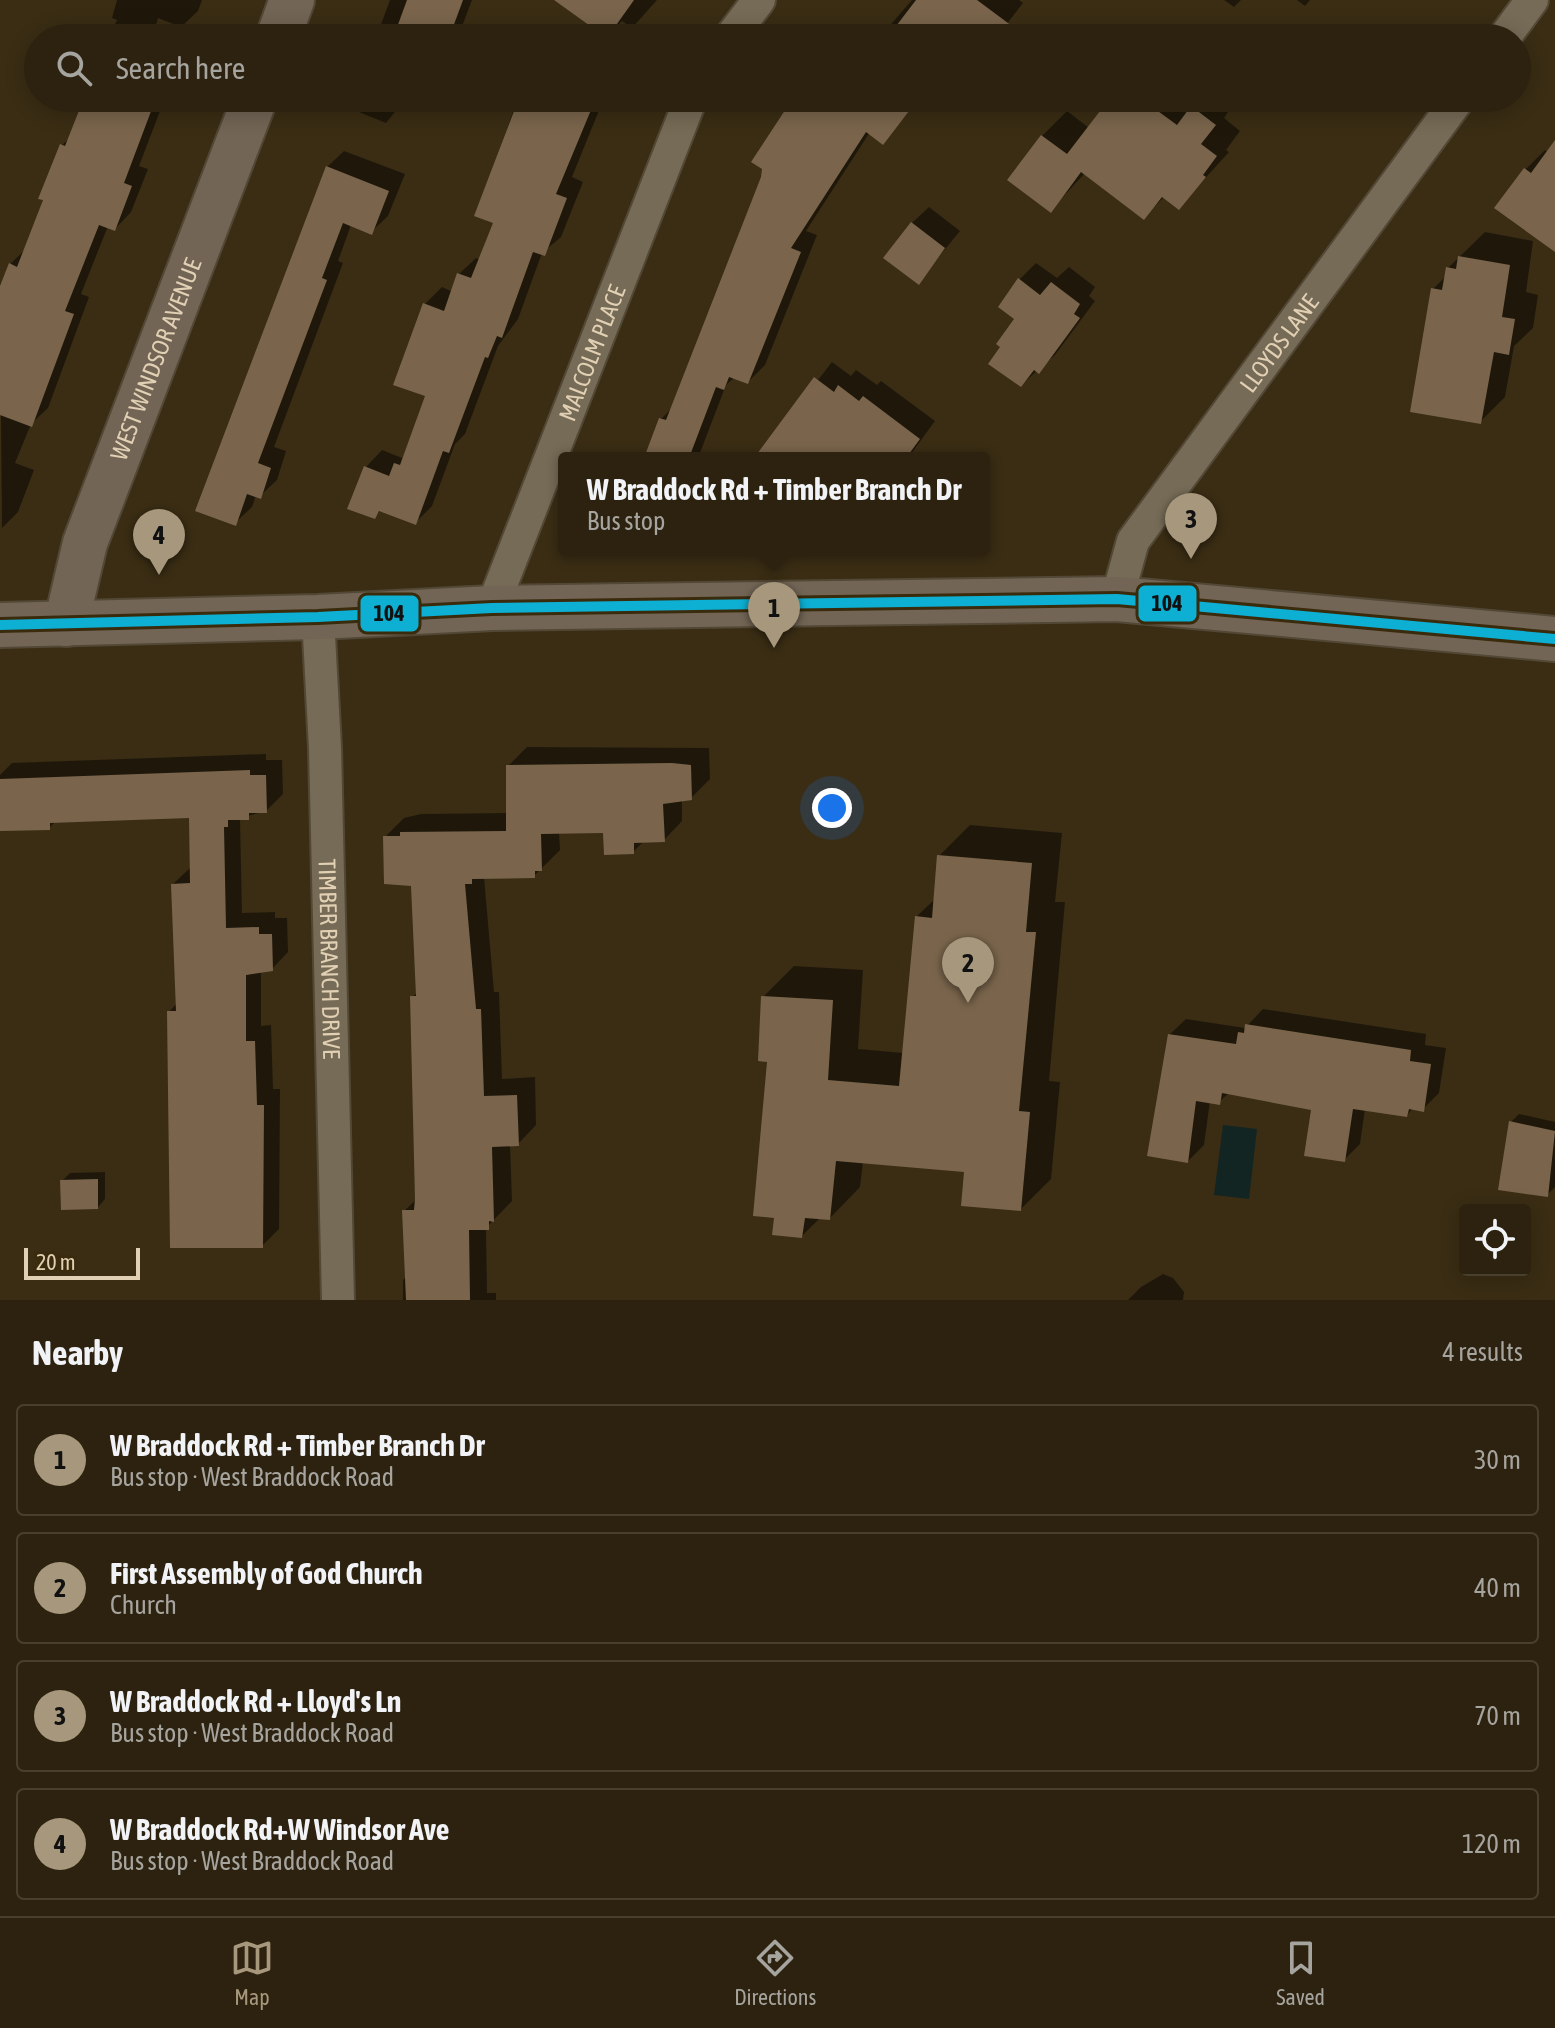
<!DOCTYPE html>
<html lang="en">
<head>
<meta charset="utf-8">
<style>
  body { margin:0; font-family:"Asap Condensed",sans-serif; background:#342a18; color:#f1f3f6 }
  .controls { position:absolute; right:24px; bottom:24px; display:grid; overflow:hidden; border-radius:8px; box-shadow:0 4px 20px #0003 }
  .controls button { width:72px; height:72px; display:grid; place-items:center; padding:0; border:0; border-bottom:2px solid #483f2f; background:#2c220f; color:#f1f3f6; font:40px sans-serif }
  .scale { position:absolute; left:24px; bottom:20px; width:116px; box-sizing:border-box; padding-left:8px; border:4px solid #e1d0b4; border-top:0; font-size:22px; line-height:28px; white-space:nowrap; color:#e1d0b4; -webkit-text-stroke:6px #3b2b0d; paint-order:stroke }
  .you { position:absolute; left:832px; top:808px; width:28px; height:28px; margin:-20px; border:6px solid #fff; border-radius:50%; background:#1a73e8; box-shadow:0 0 0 12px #1a73e833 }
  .badge { display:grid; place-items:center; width:52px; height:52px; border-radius:50%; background:#a7977c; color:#111; font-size:26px; font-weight:700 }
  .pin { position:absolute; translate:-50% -66px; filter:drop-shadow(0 2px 4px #0008) }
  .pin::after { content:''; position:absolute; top:42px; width:28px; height:24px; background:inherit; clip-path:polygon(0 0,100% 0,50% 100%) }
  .popup { position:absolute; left:558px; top:452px; width:432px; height:104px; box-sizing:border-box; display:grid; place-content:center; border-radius:8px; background:#2c220f; filter:drop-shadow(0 2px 6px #0005); font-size:26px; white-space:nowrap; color:#a6a49e }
  .popup b { font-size:30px; color:#f1f3f6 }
  .popup::after { content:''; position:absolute; left:50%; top:100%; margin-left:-16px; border:16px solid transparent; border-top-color:#2c220f }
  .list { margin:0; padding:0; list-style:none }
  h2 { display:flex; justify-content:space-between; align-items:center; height:104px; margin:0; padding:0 32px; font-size:34px }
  h2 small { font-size:26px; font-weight:400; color:#a6a49e }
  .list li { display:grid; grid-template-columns:52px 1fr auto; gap:24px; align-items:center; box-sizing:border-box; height:112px; margin:0 16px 16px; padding:0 16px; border:2px solid #483f2f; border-radius:8px }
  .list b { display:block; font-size:30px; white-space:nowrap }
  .list p { margin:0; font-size:26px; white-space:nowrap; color:#a6a49e }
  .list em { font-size:26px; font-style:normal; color:#a6a49e }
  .icon { flex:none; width:44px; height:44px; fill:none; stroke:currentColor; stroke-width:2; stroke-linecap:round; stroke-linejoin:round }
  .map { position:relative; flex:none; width:1555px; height:1300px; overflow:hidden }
  .search { position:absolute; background:#2c220f; box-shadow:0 4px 20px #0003; left:24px; right:24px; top:24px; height:88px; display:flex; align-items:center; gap:20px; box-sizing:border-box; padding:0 28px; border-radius:44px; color:#a6a49e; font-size:30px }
  .sheet { height:616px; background:#2c220f }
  nav { display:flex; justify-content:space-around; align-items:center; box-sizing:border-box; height:112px; border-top:2px solid #483f2f; background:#2c220f; font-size:22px; color:#a6a49e }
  nav a { display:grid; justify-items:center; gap:4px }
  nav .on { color:#a7977c }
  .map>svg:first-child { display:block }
  .water { fill:#132523 }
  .shadow { fill:#0007 }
  .building { fill:#7a654c }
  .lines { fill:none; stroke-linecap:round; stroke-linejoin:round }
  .street-casing { stroke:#524835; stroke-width:36 }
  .secondary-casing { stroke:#524835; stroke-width:48 }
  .street { stroke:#766b56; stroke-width:32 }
  .secondary { stroke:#726555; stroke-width:44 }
  .bus-1-casing { stroke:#3b2b0d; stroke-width:16 }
  .bus-1 { stroke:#0dafd3; stroke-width:10 }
  .labels { text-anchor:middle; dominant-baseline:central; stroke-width:8; stroke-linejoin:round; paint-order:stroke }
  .street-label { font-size:24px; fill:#e1d0b4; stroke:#3b2b0d }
  .line-badge { stroke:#3b2b0d; stroke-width:3 }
  .pale-badge-label { font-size:22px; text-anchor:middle; font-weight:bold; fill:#111 }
</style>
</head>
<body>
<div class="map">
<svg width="1555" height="1300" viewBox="0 0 1555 1300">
  <rect width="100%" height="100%" fill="#3a2d14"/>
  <!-- water -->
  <path class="water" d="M 1223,1125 L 1257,1129 L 1249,1199 L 1214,1195 Z"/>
  <!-- shadow -->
  <g class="shadow">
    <path d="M 117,0 L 202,0 L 198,11 L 181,27 L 158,18 L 152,38 L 109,38 L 117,20 L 112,18 Z"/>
    <path d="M 390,0 L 472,0 L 461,29 L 452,38 L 376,38 Z"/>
    <path d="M 587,0 L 657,0 L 632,28 L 622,21 L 606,36 Z"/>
    <path d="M 912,0 L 1019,0 L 1023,3 L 996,38 L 879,38 Z"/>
    <path d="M 1224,0 L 1241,0 L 1234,7 Z"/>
    <path d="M 1297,0 L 1310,0 L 1305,6 Z"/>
    <path d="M 86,98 L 165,98 L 139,166 L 148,169 L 131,212 L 115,229 L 108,226 L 81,294 L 89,297 L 48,408 L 31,424 L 15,463 L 34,470 L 18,512 L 2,528 L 0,308 L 10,264 L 26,249 L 62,145 L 72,136 Z"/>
    <path d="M 353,98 L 406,98 L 386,123 L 349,108 Z"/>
    <path d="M 518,98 L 604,98 L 572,177 L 583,182 L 561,237 L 542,253 L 518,319 L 498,346 L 465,434 L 455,444 L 432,506 L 415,523 L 381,510 L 374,517 L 366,467 L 382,450 L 402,458 L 407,453 L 428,395 L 425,304 L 442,287 L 453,292 L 459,274 L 476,258 L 481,260 L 496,222 L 476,215 Z"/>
    <path d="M 809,98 L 920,98 L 883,142 L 870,132 L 806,231 L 817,235 L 765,365 L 748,382 L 735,377 L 726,385 L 698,458 L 646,458 L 661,419 L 674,406 Z"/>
    <path d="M 1112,98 L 1237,98 L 1224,118 L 1240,131 L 1226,150 L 1229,152 L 1179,207 L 1165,196 L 1144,217 L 1085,173 L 1051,210 L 1010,180 L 1042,136 L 1067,111 L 1089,128 Z"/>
    <path d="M 1555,148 L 1555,250 L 1526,169 L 1545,150 L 1550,154 Z"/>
    <path d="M 344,151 L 405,174 L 388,216 L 371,232 L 351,225 L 338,261 L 343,263 L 274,447 L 286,451 L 277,480 L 260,496 L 256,495 L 252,507 L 235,523 L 327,167 Z"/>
    <path d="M 929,207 L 960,231 L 918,282 L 912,223 Z"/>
    <path d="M 1485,232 L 1533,241 L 1526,292 L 1538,295 L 1533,328 L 1514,346 L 1505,397 L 1481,421 L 1433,289 L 1447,275 L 1448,268 Z"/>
    <path d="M 1036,263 L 1057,278 L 1069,267 L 1095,287 L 1089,296 L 1095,301 L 1055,355 L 1021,385 L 1017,319 L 1019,280 Z"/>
    <path d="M 832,362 L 851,376 L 856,370 L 877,385 L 881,381 L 935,421 L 908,458 L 757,458 Z"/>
    <path d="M 527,747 L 709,748 L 710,779 L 691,798 L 682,799 L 682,821 L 664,840 L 645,840 L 633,852 L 605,831 L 559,832 L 560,850 L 534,876 L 484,877 L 494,992 L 499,992 L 502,1079 L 535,1077 L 536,1125 L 518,1144 L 510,1144 L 512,1201 L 486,1228 L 487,1293 L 496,1293 L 496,1300 L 403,1300 L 403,1280 L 407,1276 L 404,1211 L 417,1199 L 412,997 L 418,992 L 413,884 L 385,837 L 404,818 L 421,814 L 508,813 L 508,766 Z"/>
    <path d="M 266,754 L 266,760 L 282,760 L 283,794 L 266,811 L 240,818 L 242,913 L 275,912 L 275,918 L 287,918 L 288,952 L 272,969 L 261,971 L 261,1026 L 271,1025 L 273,1089 L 280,1089 L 279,1229 L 262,1246 L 169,1012 L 178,1002 L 173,884 L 190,868 L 191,816 L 56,821 L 49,828 L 0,829 L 0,775 L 12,763 Z"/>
    <path d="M 970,825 L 1062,833 L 1055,902 L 1065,902 L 1049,1081 L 1060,1082 L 1051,1179 L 1021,1209 L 966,1170 L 863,1161 L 860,1187 L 830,1218 L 821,1217 L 802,1236 L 776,1216 L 763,997 L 794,966 L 863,970 L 858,1049 L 904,1053 L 916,917 L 935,899 L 939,856 Z"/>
    <path d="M 1263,1009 L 1426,1034 L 1425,1045 L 1446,1048 L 1439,1093 L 1423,1109 L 1413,1108 L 1407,1115 L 1365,1109 L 1360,1144 L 1344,1160 L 1313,1108 L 1229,1093 L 1219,1102 L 1210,1101 L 1204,1145 L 1188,1161 L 1169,1035 L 1186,1019 L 1245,1028 Z"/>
    <path d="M 1519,1114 L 1555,1122 L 1555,1187 L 1547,1195 L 1511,1122 Z"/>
    <path d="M 105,1172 L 105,1199 L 98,1207 L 62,1181 L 70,1173 Z"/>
    <path d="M 1163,1274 L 1173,1278 L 1184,1292 L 1183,1300 L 1128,1300 L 1141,1287 Z"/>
  </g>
  <!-- building -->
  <g class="building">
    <path d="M 407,0 L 463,0 L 449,38 L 419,38 L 396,30 Z"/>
    <path d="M 554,0 L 634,0 L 607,38 Z"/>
    <path d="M 916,0 L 977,0 L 1028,38 L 887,38 Z"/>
    <path d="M 84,98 L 156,98 L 124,183 L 132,186 L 115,231 L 99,225 L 65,311 L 74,314 L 32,427 L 0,415 L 0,286 L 9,263 L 17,267 L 43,200 L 38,199 L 60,144 L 65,146 Z"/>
    <path d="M 519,98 L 596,98 L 556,194 L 567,198 L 545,256 L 533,252 L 502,338 L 497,336 L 488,358 L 485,357 L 449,453 L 443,451 L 416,525 L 379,511 L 375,519 L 347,509 L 364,466 L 389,476 L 394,463 L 400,465 L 425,396 L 393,385 L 423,303 L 444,311 L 457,273 L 471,278 L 493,223 L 474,216 Z"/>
    <path d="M 793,98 L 919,98 L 883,145 L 866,132 L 791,248 L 801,252 L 748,384 L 729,377 L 724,390 L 716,387 L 689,458 L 644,458 L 659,418 L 666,420 L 761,177 L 762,169 L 751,162 Z"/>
    <path d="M 1110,98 L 1140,98 L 1177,125 L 1191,106 L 1216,125 L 1201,144 L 1217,156 L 1203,175 L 1206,177 L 1179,210 L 1162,197 L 1144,220 L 1081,172 L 1051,213 L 1007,180 L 1041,135 L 1067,154 Z"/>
    <path d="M 1555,140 L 1555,252 L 1494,208 L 1524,168 L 1531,173 Z"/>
    <path d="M 326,166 L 389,191 L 372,235 L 343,223 L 322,278 L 327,280 L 258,463 L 271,468 L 261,499 L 247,494 L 236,526 L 195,511 Z"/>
    <path d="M 911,222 L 945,248 L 919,285 L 883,258 Z"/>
    <path d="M 1458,256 L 1510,265 L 1502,317 L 1515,319 L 1509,355 L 1494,352 L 1481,424 L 1410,412 L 1431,288 L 1442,290 L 1446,267 L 1456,269 Z"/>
    <path d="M 1018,278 L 1040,295 L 1051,282 L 1080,304 L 1074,314 L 1080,318 L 1039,374 L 1034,370 L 1021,387 L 988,364 L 1000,347 L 996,344 L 1014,319 L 998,307 Z"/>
    <path d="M 814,377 L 834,392 L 838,385 L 859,401 L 863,396 L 920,439 L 906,458 L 754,458 Z"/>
    <path d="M 672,763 L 691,765 L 692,800 L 663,804 L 665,842 L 634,843 L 634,854 L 604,855 L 603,833 L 541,834 L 542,871 L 535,871 L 535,878 L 472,879 L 472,884 L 465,884 L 476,1009 L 481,1009 L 484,1096 L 517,1095 L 519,1146 L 492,1147 L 494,1222 L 489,1221 L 489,1230 L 469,1230 L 470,1300 L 406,1300 L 402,1210 L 414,1210 L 415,1199 L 410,996 L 416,996 L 411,886 L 384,884 L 383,836 L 400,836 L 400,832 L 506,831 L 506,765 Z"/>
    <path d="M 250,770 L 250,775 L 266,775 L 267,813 L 249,813 L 249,820 L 228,820 L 228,827 L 224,827 L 226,928 L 259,927 L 259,934 L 272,934 L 273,971 L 246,975 L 246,1041 L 255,1041 L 257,1105 L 264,1105 L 263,1248 L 170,1248 L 167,1011 L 176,1011 L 171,884 L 190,883 L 189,818 L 50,823 L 50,830 L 0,831 L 0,779 Z"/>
    <path d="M 937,855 L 1032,863 L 1026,932 L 1036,932 L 1019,1111 L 1030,1112 L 1021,1211 L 961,1206 L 964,1172 L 836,1161 L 830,1220 L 805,1218 L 802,1238 L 772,1235 L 774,1218 L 753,1216 L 767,1062 L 758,1061 L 761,996 L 833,1000 L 828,1080 L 899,1086 L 915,916 L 932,918 Z"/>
    <path d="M 1245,1024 L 1411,1050 L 1410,1061 L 1431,1064 L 1424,1112 L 1409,1109 L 1407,1117 L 1353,1109 L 1345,1162 L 1304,1156 L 1311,1110 L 1222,1093 L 1220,1105 L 1196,1101 L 1188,1163 L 1147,1156 L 1168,1034 L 1236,1044 L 1238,1032 L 1244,1033 Z"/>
    <path d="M 1509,1121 L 1555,1131 L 1548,1197 L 1498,1190 Z"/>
    <path d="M 98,1179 L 98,1209 L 61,1210 L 60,1180 Z"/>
  </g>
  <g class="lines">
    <!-- street casing -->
    <g class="street-casing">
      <g id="street">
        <path d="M 730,38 L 759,0"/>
        <path d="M 1504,38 L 1532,0"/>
        <path id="s1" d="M 1117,599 L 1133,541 L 1459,98"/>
        <path id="s2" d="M 492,608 L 691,98"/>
        <path id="s3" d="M 318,617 L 325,748 L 338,1300"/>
      </g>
    </g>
    <!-- secondary casing -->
    <g class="secondary-casing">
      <g id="secondary">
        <path d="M 278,38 L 292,0"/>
        <path id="s4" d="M 66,624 L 85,543 L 255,98"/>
        <path d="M 0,625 L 318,617 L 492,608 L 1117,599 L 1555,639"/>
      </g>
    </g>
    <!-- street -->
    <use href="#street" class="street"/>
    <!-- secondary -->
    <use href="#secondary" class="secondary"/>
    <!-- bus-1 casing -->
    <g class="bus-1-casing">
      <path id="bus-1" d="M 0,625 L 318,617 L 492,608 L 1117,599 L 1555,639"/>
    </g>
    <!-- bus-1 -->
    <use href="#bus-1" class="bus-1"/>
  </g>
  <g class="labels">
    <!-- street labels -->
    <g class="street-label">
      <text stroke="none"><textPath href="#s1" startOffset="306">LLOYDS LANE</textPath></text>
      <text stroke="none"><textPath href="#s2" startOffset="274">MALCOLM PLACE</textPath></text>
      <text stroke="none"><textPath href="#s4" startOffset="280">WEST WINDSOR AVENUE</textPath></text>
      <text stroke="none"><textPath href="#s3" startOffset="342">TIMBER BRANCH DRIVE</textPath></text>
    </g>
  </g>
  <g class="line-badge">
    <rect x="1137" y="584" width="61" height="39" rx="8" fill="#0dafd3"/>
    <rect x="359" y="594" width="61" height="39" rx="8" fill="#0dafd3"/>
  </g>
  <g class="pale-badge-label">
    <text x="1167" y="611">104</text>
    <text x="389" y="621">104</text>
  </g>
</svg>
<div class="controls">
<button><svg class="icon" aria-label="locate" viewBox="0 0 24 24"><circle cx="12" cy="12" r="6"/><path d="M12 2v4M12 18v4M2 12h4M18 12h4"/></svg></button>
</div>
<div class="scale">20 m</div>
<div class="you"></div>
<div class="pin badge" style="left:774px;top:648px">1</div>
<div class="popup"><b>W Braddock Rd + Timber Branch Dr</b>Bus stop</div>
<div class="pin badge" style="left:968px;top:1003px">2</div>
<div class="pin badge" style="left:1191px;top:559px">3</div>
<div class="pin badge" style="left:159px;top:575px">4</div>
<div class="search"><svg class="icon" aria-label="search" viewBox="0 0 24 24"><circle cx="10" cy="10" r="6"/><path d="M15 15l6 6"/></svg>Search here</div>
</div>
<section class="sheet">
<h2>Nearby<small>4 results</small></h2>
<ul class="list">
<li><span class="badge">1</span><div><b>W Braddock Rd + Timber Branch Dr</b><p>Bus stop · West Braddock Road</p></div><em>30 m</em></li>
<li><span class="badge">2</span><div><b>First Assembly of God Church</b><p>Church</p></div><em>40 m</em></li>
<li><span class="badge">3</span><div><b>W Braddock Rd + Lloyd's Ln</b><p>Bus stop · West Braddock Road</p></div><em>70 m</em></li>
<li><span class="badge">4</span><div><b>W Braddock Rd+W Windsor Ave</b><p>Bus stop · West Braddock Road</p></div><em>120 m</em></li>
</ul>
</section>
<nav>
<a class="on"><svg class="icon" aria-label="map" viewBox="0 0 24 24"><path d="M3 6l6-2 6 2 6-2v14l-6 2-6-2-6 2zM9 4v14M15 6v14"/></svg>Map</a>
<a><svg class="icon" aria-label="directions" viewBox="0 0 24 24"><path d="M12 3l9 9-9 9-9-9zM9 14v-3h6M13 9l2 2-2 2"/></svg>Directions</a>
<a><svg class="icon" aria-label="saved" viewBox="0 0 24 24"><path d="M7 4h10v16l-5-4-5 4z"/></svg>Saved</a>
</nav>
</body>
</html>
